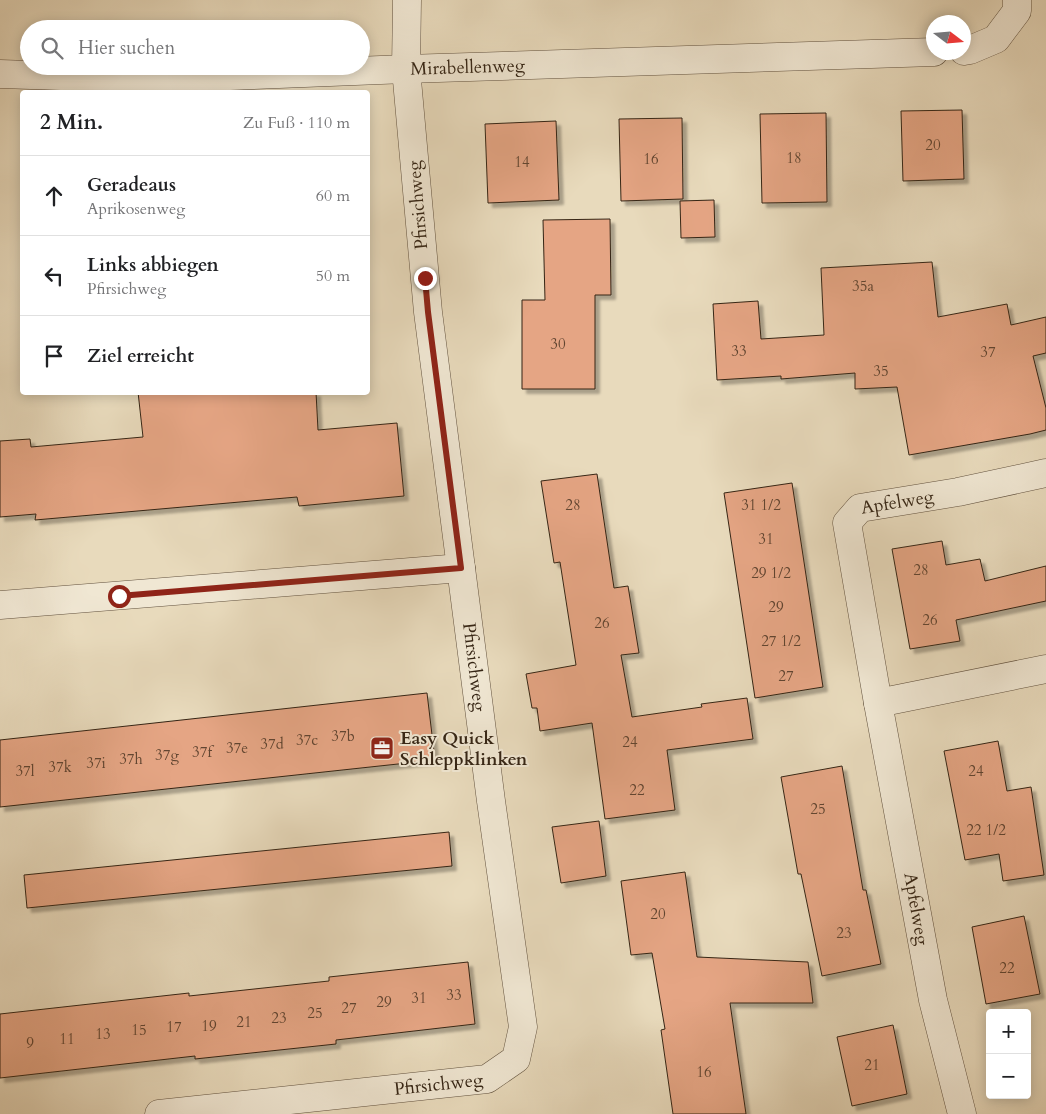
<!DOCTYPE html>
<html lang="de">
<head>
<meta charset="utf-8">
<style>
  body { margin:0; font-family:Cardo,serif; background:#f2f2f2; color:#202124 }
  .controls { position:absolute; right:15px; bottom:15px; display:grid; overflow:hidden; border-radius:5px; box-shadow:0 2px 12px #0003 }
  .controls button { width:45px; height:45px; display:grid; place-items:center; padding:0; border:0; border-bottom:1px solid #e0e0e0; background:#fff; color:#202124; font:25px sans-serif }
  .compass { position:absolute; left:926px; top:15px; width:45px; height:45px; border-radius:50%; background:#fff; box-shadow:0 2px 12px #0003; rotate:106deg }
  .stop { position:absolute; width:15px; height:15px; margin:-11px; border:4px solid #8f2418; border-radius:50%; background:#fff }
  .stop.end { background:#8f2418; border-color:#fff; box-shadow:0 1px 5px #0008 }
  .list { margin:0; padding:0; list-style:none }
  h2 { display:flex; justify-content:space-between; align-items:center; height:65px; margin:0; padding:0 20px; font-size:21px }
  h2 small { font-size:16px; font-weight:400; color:#757577 }
  .list li { display:grid; grid-template-columns:32px 1fr auto; gap:15px; align-items:center; box-sizing:border-box; height:80px; padding:0 20px; border-top:1px solid #e0e0e0 }
  .list b { display:block; font-size:19px; white-space:nowrap }
  .list p { margin:0; font-size:16px; white-space:nowrap; color:#757577 }
  .list em { font-size:16px; font-style:normal; color:#757577 }
  .icon { flex:none; width:28px; height:28px; fill:none; stroke:currentColor; stroke-width:2; stroke-linecap:round; stroke-linejoin:round }
  .map { position:relative; flex:none; width:1046px; height:1114px; overflow:hidden }
  .search { position:absolute; background:#fff; box-shadow:0 2px 12px #0003; left:20px; top:20px; width:350px; height:55px; display:flex; align-items:center; gap:12px; box-sizing:border-box; padding:0 18px; border-radius:28px; color:#757577; font-size:19px }
  .panel { position:absolute; background:#fff; box-shadow:0 2px 12px #0003; left:20px; top:90px; width:350px; height:305px; border-radius:5px }
  .map>svg:first-child { display:block }
  .building { fill:#e5a584; stroke:#352515; filter:url(#shadow) }
  .lines { fill:none; stroke-linecap:round; stroke-linejoin:round }
  .minor-casing { stroke:#62523f; stroke-width:29 }
  .minor { stroke:#f0e7d3; stroke-width:28 }
  .route { stroke:#8f2418; stroke-width:6 }
  .labels { text-anchor:middle; dominant-baseline:central; stroke-width:4; stroke-linejoin:round; paint-order:stroke }
  .number-label { font-size:15px; fill:#614531 }
  .street-label { font-size:18px; fill:#352515; stroke:#f0e7d3 }
  .poi-label { font-size:18px; font-weight:bold; fill:#352515; stroke:#f0e7d3; text-anchor:start }
</style>
</head>
<body>
<div class="map">
<svg width="1046" height="1114" viewBox="0 0 1046 1114">
  <defs>
    <filter id="shadow"><feDropShadow dx="4.5" dy="4.5" stdDeviation="1" flood-color="#0004"/></filter>
  </defs>
  <rect width="100%" height="100%" fill="#e8dabc"/>
  <filter id="stains"><feTurbulence type="fractalNoise" baseFrequency=".004" numOctaves="4"/><feColorMatrix values="0 0 0 0 .2 0 0 0 0 .09 0 0 0 0 .02 0 0 0 .5 -.17"/></filter>
  <radialGradient id="worn" r=".72"><stop offset=".6" stop-color="#630" stop-opacity="0"/><stop offset="1" stop-color="#630" stop-opacity=".3"/></radialGradient>
  <!-- building -->
  <g class="building">
    <path d="M 962,110 L 964,179 L 903,181 L 901,111 Z"/>
    <path d="M 826,113 L 827,202 L 762,203 L 760,114 Z"/>
    <path d="M 682,118 L 683,199 L 621,201 L 619,119 Z"/>
    <path d="M 556,121 L 559,200 L 488,203 L 485,124 Z"/>
    <path d="M 714,200 L 715,237 L 681,238 L 680,201 Z"/>
    <path d="M 610,219 L 611,295 L 595,295 L 595,389 L 522,389 L 522,300 L 545,300 L 543,220 Z"/>
    <path d="M 932,262 L 938,317 L 1007,304 L 1011,325 L 1046,317 L 1046,353 L 1033,356 L 1046,408 L 1046,430 L 1030,434 L 909,455 L 897,387 L 855,389 L 855,373 L 781,379 L 781,376 L 717,380 L 713,304 L 758,301 L 761,339 L 824,335 L 821,268 Z"/>
    <path d="M 138,392 L 316,392 L 318,430 L 397,423 L 404,496 L 299,506 L 297,497 L 35,520 L 36,514 L 0,517 L 0,441 L 30,439 L 31,447 L 143,437 Z"/>
    <path d="M 597,474 L 614,588 L 628,586 L 639,653 L 621,655 L 632,717 L 702,707 L 701,704 L 747,698 L 753,739 L 667,750 L 675,810 L 605,819 L 592,723 L 540,731 L 537,708 L 532,708 L 526,674 L 576,665 L 560,562 L 554,563 L 541,481 Z"/>
    <path d="M 792,483 L 823,687 L 755,698 L 724,493 Z"/>
    <path d="M 942,541 L 946,565 L 980,559 L 985,581 L 1046,566 L 1046,601 L 956,620 L 960,641 L 910,649 L 892,549 Z"/>
    <path d="M 427,693 L 435,760 L 0,807 L 0,740 Z"/>
    <path d="M 998,741 L 1007,791 L 1031,787 L 1044,875 L 1003,881 L 999,854 L 965,860 L 944,751 Z"/>
    <path d="M 842,766 L 863,890 L 866,890 L 881,964 L 822,976 L 801,874 L 798,874 L 781,777 Z"/>
    <path d="M 599,821 L 606,876 L 561,883 L 552,827 Z"/>
    <path d="M 449,832 L 452,866 L 27,908 L 24,875 Z"/>
    <path d="M 685,872 L 697,957 L 808,962 L 813,1003 L 730,1003 L 746,1114 L 673,1114 L 661,1030 L 665,1029 L 652,953 L 631,955 L 621,881 Z"/>
    <path d="M 1024,916 L 1040,994 L 986,1004 L 972,927 Z"/>
    <path d="M 468,962 L 475,1024 L 336,1040 L 336,1044 L 195,1059 L 195,1056 L 0,1078 L 0,1014 L 189,993 L 189,996 L 329,981 L 329,977 Z"/>
    <path d="M 893,1025 L 907,1094 L 852,1106 L 837,1037 Z"/>
  </g>
  <g class="lines">
    <!-- minor casing -->
    <g class="minor-casing">
      <g id="minor">
        <path d="M 964,51 L 970,50 L 996,39 L 1017,11 L 1017,0"/>
        <path id="s1" d="M 0,74 L 152,79 L 406,69 L 934,52"/>
        <path d="M 0,605 L 461,568"/>
        <path d="M 878,703 L 1046,669"/>
        <path id="s2" d="M 159,1114 L 487,1079 L 516,1059 L 523,1027 L 491,801 L 428,312 L 406,69 L 407,0"/>
        <path id="s3" d="M 962,1114 L 933,1000 L 878,703 L 847,523 L 860,508 L 958,492 L 1046,473"/>
      </g>
    </g>
    <!-- minor -->
    <use href="#minor" class="minor"/>
  </g>
  <g class="lines">
    <!-- route -->
    <path class="route" d="M 119,596 L 461,568 L 428,312 L 425,278"/>
  </g>
  <!-- icons -->
  <defs>
    <g id="office-square" transform="scale(1.25)"><rect x="-9" y="-9" width="18" height="18" rx="4" fill="#8f2418" stroke="#f0e7d3"/><path d="M-6-3h4V-5.5h4V-3h4V5H-6ZM-1-4.5V-3h2v-1.5ZM-6 0V1H6V0Z" fill="#fff"/></g>
  </defs>
  <g fill-rule="evenodd">
    <use href="#office-square" x="382" y="748"/>
  </g>
  <g class="labels">
    <!-- number labels -->
    <g class="number-label">
      <text x="933" y="145">20</text>
      <text x="794" y="158">18</text>
      <text x="651" y="159">16</text>
      <text x="522" y="162">14</text>
      <text x="863" y="286">35a</text>
      <text x="558" y="344">30</text>
      <text x="739" y="351">33</text>
      <text x="988" y="352">37</text>
      <text x="881" y="371">35</text>
      <text x="573" y="505">28</text>
      <text x="761" y="505">31 1/2</text>
      <text x="766" y="539">31</text>
      <text x="921" y="570">28</text>
      <text x="771" y="573">29 1/2</text>
      <text x="776" y="607">29</text>
      <text x="930" y="620">26</text>
      <text x="602" y="623">26</text>
      <text x="781" y="641">27 1/2</text>
      <text x="786" y="676">27</text>
      <text x="343" y="736">37b</text>
      <text x="307" y="740">37c</text>
      <text x="630" y="742">24</text>
      <text x="272" y="744">37d</text>
      <text x="237" y="748">37e</text>
      <text x="202" y="752">37f</text>
      <text x="167" y="755">37g</text>
      <text x="131" y="759">37h</text>
      <text x="96" y="763">37i</text>
      <text x="60" y="767">37k</text>
      <text x="25" y="771">37l</text>
      <text x="976" y="771">24</text>
      <text x="637" y="790">22</text>
      <text x="818" y="809">25</text>
      <text x="986" y="830">22 1/2</text>
      <text x="658" y="914">20</text>
      <text x="844" y="933">23</text>
      <text x="1007" y="968">22</text>
      <text x="454" y="995">33</text>
      <text x="419" y="998">31</text>
      <text x="384" y="1002">29</text>
      <text x="349" y="1008">27</text>
      <text x="315" y="1013">25</text>
      <text x="279" y="1018">23</text>
      <text x="244" y="1022">21</text>
      <text x="209" y="1026">19</text>
      <text x="174" y="1027">17</text>
      <text x="139" y="1030">15</text>
      <text x="103" y="1034">13</text>
      <text x="67" y="1039">11</text>
      <text x="30" y="1043">9</text>
      <text x="872" y="1065">21</text>
      <text x="704" y="1072">16</text>
    </g>
    <!-- street labels -->
    <g class="street-label">
      <text stroke="none"><textPath href="#s1" startOffset="468">Mirabellenweg</textPath></text>
      <text transform="translate(418 205) rotate(-95)">Pfirsichweg</text>
      <text stroke="none"><textPath href="#s3" startOffset="660">Apfelweg</textPath></text>
      <text transform="translate(474 667) rotate(83)">Pfirsichweg</text>
      <text transform="translate(916 909) rotate(80)">Apfelweg</text>
      <text stroke="none"><textPath href="#s2" startOffset="281">Pfirsichweg</textPath></text>
    </g>
    <!-- poi labels -->
    <g class="poi-label">
      <text x="400" y="738">Easy Quick<tspan x="400" dy="21">Schleppklinken</tspan></text>
    </g>
  </g>
  <rect width="100%" height="100%" filter="url(#stains)"/>
  <rect width="100%" height="100%" fill="url(#worn)"/>
</svg>
<div class="controls">
<button>+</button>
<button>−</button>
</div>
<svg class="compass" viewBox="-18 -18 36 36"><path d="M0-13l5 13h-10z" fill="#e53935"/><path d="M0 13l5-13h-10z" fill="#757577"/></svg>
<div class="stop" style="left:119px;top:596px"></div>
<div class="stop end" style="left:425px;top:278px"></div>
<div class="search"><svg class="icon" aria-label="search" viewBox="0 0 24 24"><circle cx="10" cy="10" r="6"/><path d="M15 15l6 6"/></svg>Hier suchen</div>
<section class="panel">
<h2>2 Min.<small>Zu Fuß · 110 m</small></h2>
<ul class="list">
<li><svg class="icon" aria-label="ahead" viewBox="0 0 24 24"><path d="M12 20V5M6 11l6-6 6 6"/></svg><div><b>Geradeaus</b><p>Aprikosenweg</p></div><em>60 m</em></li>
<li><svg class="icon" aria-label="left" viewBox="0 0 24 24"><path d="M17 20v-9H6M10 6l-5 5 5 5"/></svg><div><b>Links abbiegen</b><p>Pfirsichweg</p></div><em>50 m</em></li>
<li><svg class="icon" aria-label="arrive" viewBox="0 0 24 24"><path d="M6 21V4h12l-3 4 3 4H6"/></svg><div><b>Ziel erreicht</b></div></li>
</ul>
</section>
</div>
</body>
</html>
